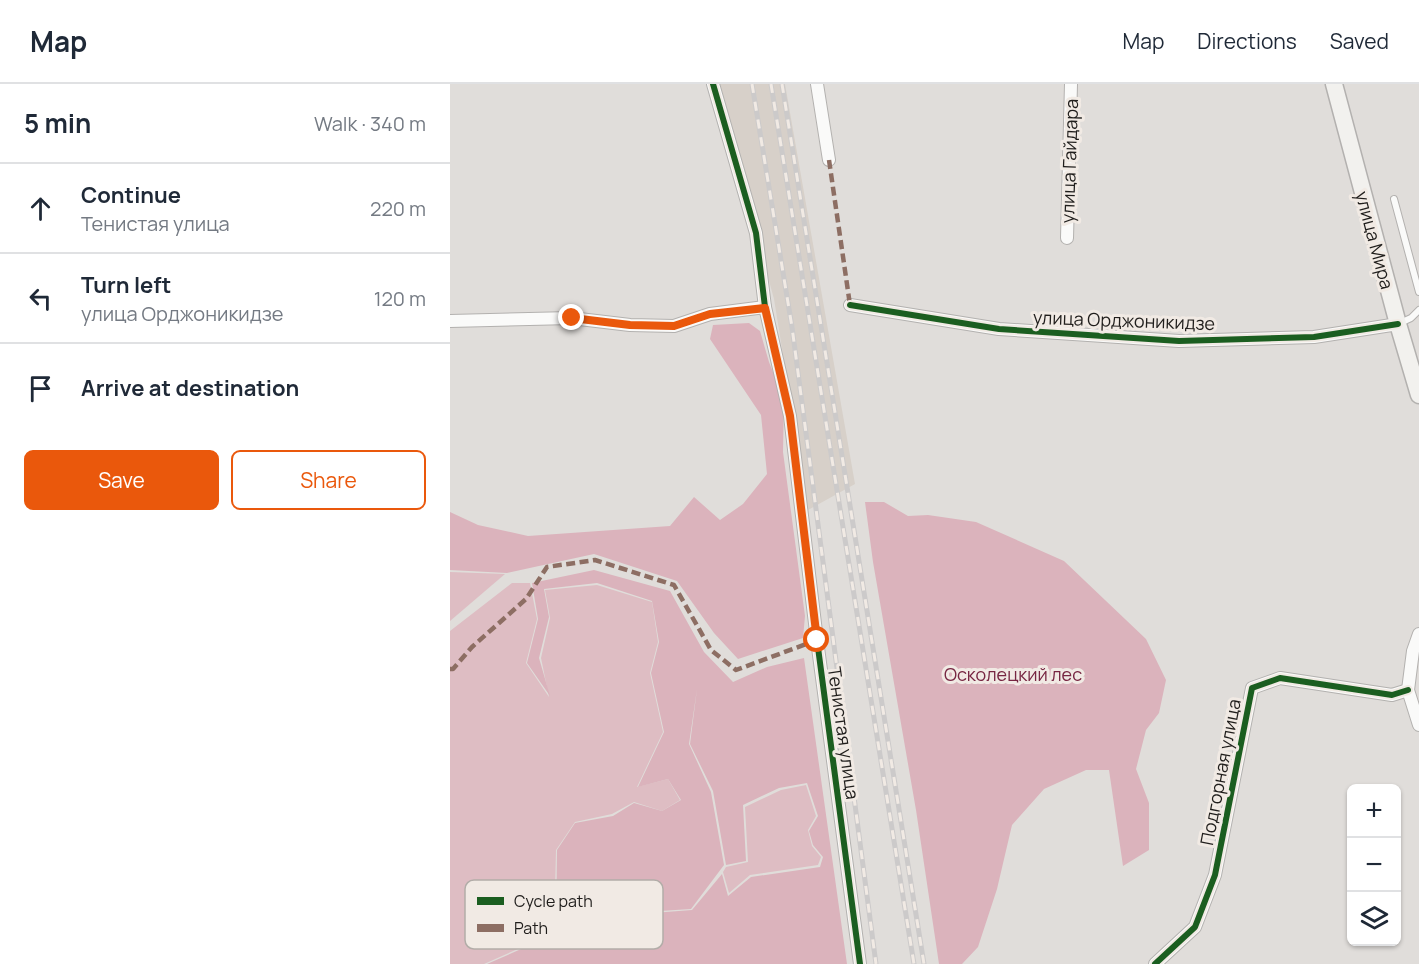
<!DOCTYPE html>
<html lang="en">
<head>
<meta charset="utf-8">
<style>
  body { margin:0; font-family:Manrope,sans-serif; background:#f2f2f3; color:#1f2937 }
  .controls { position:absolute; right:18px; bottom:18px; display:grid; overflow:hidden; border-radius:9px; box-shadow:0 2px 4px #0004 }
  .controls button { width:54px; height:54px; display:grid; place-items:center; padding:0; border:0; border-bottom:2px solid #e0e1e3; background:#fff; color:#1f2937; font:30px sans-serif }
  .stop { position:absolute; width:18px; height:18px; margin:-14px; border:4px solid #ea580c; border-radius:50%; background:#fff }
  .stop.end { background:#ea580c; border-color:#fff; box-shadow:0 2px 6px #0008 }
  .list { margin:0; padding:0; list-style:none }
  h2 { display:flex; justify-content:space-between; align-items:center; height:78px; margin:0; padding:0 24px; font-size:26px }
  h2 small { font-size:20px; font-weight:400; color:#747a83 }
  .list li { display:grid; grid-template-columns:39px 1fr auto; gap:18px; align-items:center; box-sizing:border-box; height:90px; padding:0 24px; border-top:2px solid #e0e1e3 }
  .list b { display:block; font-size:22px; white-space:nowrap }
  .list p { margin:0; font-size:20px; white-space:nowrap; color:#747a83 }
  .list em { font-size:20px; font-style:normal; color:#747a83 }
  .actions { display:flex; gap:12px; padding:18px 24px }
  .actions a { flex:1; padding:14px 0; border:2px solid #ea580c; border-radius:9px; text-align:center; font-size:21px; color:#ea580c }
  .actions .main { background:#ea580c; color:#fff }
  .icon { flex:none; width:33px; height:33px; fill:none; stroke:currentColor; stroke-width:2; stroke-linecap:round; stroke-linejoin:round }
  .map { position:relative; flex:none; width:969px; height:880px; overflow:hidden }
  header { display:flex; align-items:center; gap:36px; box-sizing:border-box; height:84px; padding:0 30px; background:#fff; border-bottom:2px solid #e0e1e3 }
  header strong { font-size:28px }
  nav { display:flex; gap:33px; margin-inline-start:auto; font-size:21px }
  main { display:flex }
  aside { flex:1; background:#fff }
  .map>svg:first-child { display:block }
  .built { fill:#d7d0c9 }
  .green { fill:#debdc3 }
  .forest { fill:#dbb3bc }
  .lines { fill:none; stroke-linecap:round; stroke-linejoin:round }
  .lane-casing { stroke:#b3b1af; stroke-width:8 }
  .street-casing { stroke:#b3b1af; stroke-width:14 }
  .secondary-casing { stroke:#b3b1af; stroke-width:19 }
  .lane { stroke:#fafaf9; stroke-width:6 }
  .street { stroke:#fafaf9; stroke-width:12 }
  .secondary { stroke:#f2f1ee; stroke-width:16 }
  .rail-casing { stroke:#cccaca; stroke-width:5 }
  .rail { stroke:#f1eae4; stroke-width:3; stroke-dasharray:9; stroke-linecap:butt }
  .quiet { stroke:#8d6e63; stroke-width:4.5; stroke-dasharray:9 4.5; stroke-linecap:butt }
  .cycleway-casing { stroke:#f1eae4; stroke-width:10 }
  .cycleway { stroke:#1b5e20; stroke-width:6 }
  .route { stroke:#ea580c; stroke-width:8 }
  .labels { text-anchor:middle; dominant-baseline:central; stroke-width:6; stroke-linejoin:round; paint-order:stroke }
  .street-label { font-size:18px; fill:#201e1c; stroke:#f1eae4 }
  .park-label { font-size:18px; fill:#772642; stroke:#f1eae4 }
  .key { fill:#f1eae4; stroke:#b2ada8; stroke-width:1.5 }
  .key-label { font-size:16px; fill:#201e1c }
</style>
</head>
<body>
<header>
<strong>Map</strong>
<nav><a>Map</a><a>Directions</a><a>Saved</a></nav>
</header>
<main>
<aside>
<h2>5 min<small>Walk · 340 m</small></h2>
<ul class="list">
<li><svg class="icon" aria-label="ahead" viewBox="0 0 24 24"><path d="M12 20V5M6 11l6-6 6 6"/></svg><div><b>Continue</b><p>Тенистая улица</p></div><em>220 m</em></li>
<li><svg class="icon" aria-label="left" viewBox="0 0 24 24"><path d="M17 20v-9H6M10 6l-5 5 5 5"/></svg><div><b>Turn left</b><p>улица Орджоникидзе</p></div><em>120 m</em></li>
<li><svg class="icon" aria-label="arrive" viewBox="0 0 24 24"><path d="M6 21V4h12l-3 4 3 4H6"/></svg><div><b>Arrive at destination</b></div></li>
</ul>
<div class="actions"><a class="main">Save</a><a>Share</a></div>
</aside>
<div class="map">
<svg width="969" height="880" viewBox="0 0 969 880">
  <rect width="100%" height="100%" fill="#e0ddda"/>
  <!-- built -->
  <path class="built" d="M 265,0 L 335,0 L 405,400 L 358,426 L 324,215 Z"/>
  <!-- green -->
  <g class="green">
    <path d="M 0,488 L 55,490 L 0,537 Z"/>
    <path d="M 62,499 L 80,499 L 87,535 L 76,579 L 99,613 L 91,574 L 100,534 L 95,506 L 147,501 L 202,518 L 208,558 L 200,589 L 213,648 L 187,703 L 218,695 L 230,716 L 212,727 L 184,718 L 162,730 L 125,738 L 106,766 L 104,849 L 34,880 L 0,880 L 0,547 Z"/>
    <path d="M 356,701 L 366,732 L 358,746 L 362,762 L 371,773 L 368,781 L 300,791 L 279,809 L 273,788 L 276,783 L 298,778 L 295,723 L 331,706 Z"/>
  </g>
  <!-- forest -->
  <g class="forest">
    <path d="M 299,239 L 310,247 L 319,278 L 334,316 L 333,368 L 355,532 L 353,554 L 288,575 L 264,549 L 227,497 L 144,470 L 57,489 L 0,486 L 0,428 L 28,441 L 78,452 L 220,442 L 244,413 L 270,436 L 293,420 L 317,390 L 311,331 L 260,255 L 263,241 Z"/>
    <path d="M 415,418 L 434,418 L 458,432 L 478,431 L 526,438 L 614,477 L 696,555 L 716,596 L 709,629 L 696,646 L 686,685 L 699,719 L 699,766 L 673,782 L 659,686 L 636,686 L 594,705 L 562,741 L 547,805 L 528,863 L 512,880 L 489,880 L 466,726 L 423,478 Z"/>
    <path d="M 144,486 L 220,507 L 254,568 L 283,598 L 317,583 L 354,574 L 397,880 L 37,880 L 103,851 L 163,832 L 242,826 L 272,790 L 278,812 L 301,793 L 370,783 L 373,773 L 363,761 L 359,747 L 368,732 L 357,699 L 329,704 L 293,721 L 296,777 L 276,781 L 263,707 L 240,660 L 247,605 L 239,660 L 261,708 L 274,781 L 241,825 L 163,830 L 106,849 L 107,766 L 125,739 L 163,732 L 184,719 L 212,727 L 231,716 L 218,695 L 188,703 L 214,648 L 201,589 L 209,558 L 202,517 L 147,499 L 94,505 L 99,533 L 89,574 L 100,612 L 77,579 L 88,535 L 82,499 Z"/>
  </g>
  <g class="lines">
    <!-- lane casing -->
    <g class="lane-casing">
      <g id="lane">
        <path d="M 944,115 L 969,208"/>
        <path d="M 950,239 L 961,234 L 969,226"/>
      </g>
    </g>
    <!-- street casing -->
    <g class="street-casing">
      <g id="street">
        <path d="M 263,0 L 306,149 L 315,223 L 340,332 L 367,556 L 410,880"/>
        <path d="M 367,0 L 379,76"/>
        <path d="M 617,154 L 621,0"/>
        <path d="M 400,221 L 549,245 L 729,257 L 864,253 L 948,240"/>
        <path d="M 0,237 L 121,234 L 180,241 L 224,242 L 260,230 L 315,223"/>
        <path d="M 969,550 L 963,567 L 958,606 L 969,641"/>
        <path d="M 705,880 L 745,843 L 765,791 L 802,604 L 830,594 L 942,611 L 958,606"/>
      </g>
    </g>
    <!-- secondary casing -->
    <g class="secondary-casing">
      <path id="secondary" d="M 884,0 L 948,240 L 969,311"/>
    </g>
    <!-- lane -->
    <use href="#lane" class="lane"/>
    <!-- street -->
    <use href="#street" class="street"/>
    <!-- secondary -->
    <use href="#secondary" class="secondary"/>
    <!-- rail casing -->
    <g class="rail-casing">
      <g id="rail">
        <path d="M 302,0 L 342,243 L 426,880"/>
        <path d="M 321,0 L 464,880"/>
        <path d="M 332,0 L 474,880"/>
      </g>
    </g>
    <!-- rail -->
    <use href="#rail" class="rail"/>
    <!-- quiet -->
    <g class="quiet">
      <path d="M 379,76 L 400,221"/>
      <path d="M 0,585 L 3,585 L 22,563 L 76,515 L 97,483 L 145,476 L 224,501 L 261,566 L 286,586 L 367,556"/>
    </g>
    <!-- cycleway casing -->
    <g class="cycleway-casing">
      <g id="cycleway">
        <path d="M 263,0 L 306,149 L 315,223 L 340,332 L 367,556 L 410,880"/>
        <path d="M 400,221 L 549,245 L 729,257 L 864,253 L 948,240"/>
        <path d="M 705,880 L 745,843 L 765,791 L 802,604 L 830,594 L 942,611 L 958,606"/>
      </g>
    </g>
    <!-- cycleway -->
    <use href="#cycleway" class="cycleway"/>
  </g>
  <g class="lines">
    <!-- route -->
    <path class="route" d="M 122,234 L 180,241 L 224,242 L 260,230 L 315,224 L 340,332 L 367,556"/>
  </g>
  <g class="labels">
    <!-- street labels -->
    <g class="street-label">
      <text transform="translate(619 77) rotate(-88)">улица Гайдара</text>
      <text transform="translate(925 156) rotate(75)">улица Мира</text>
      <text transform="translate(674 236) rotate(2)">улица Орджоникидзе</text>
      <text transform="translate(394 649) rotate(82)">Тенистая улица</text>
      <text transform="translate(770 688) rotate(-79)">Подгорная улица</text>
    </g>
    <!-- park labels -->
    <g class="park-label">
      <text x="563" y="590">Осколецкий лес</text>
    </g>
  </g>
  <!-- legend -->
  <rect x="15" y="796" width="198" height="69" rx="9" class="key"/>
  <rect x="27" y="813" width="27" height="8" fill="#1b5e20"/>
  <rect x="27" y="840" width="27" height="8" fill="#8d6e63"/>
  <g class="key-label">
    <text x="64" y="823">Cycle path</text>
    <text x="64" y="850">Path</text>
  </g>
</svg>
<div class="controls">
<button>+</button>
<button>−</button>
<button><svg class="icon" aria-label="layers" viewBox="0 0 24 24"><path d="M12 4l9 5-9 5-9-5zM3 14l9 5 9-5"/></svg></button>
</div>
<div class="stop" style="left:367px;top:556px"></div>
<div class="stop end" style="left:122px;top:234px"></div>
</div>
</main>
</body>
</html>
